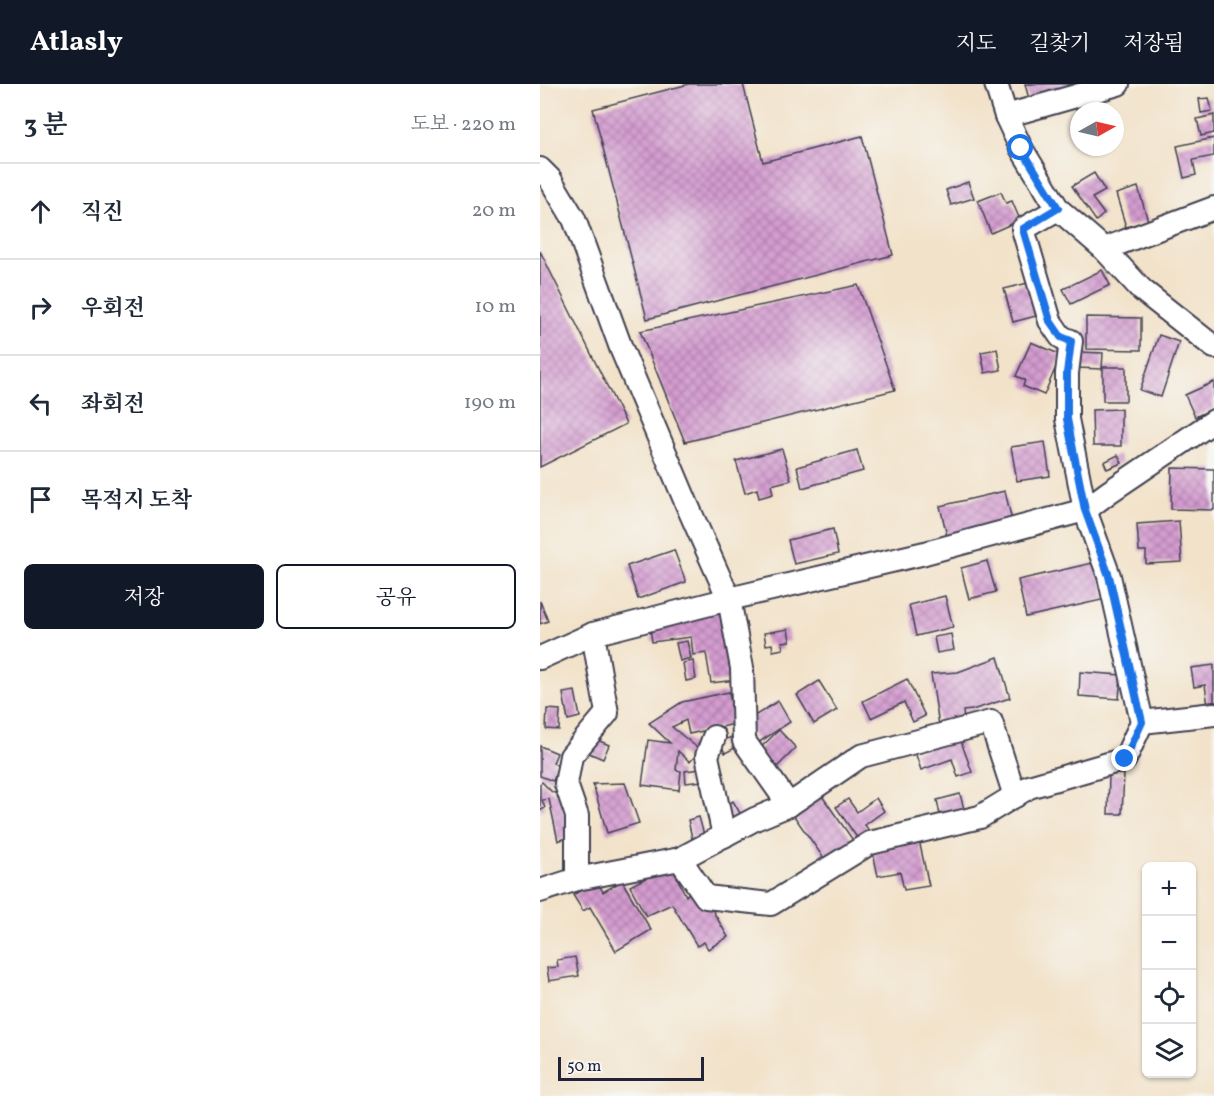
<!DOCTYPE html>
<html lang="ko">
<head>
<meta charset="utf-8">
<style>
  body { margin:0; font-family:Vollkorn,"Noto Serif KR",serif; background:#f2f2f3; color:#1f2937 }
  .controls { position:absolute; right:18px; bottom:18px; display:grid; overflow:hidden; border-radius:9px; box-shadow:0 2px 4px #0004 }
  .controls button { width:54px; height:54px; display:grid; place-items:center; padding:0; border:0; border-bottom:2px solid #e0e1e3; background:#fff; color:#1f2937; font:30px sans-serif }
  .compass { position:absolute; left:530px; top:18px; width:54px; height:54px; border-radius:50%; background:#fff; box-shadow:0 2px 4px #0004; rotate:82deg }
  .scale { position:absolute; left:18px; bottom:15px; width:146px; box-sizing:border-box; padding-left:6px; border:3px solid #22223b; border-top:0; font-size:16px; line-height:21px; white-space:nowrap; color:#22223b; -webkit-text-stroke:4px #f6f6f2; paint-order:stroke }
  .stop { position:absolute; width:18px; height:18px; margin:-14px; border:4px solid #1a73e8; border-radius:50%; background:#fff }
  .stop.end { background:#1a73e8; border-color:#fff; box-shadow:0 2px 6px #0008 }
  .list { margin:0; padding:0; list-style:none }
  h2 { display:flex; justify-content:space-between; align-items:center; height:78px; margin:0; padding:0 24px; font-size:26px }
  h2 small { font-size:20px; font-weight:400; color:#747a83 }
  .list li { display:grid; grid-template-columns:39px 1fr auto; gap:18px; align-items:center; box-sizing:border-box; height:96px; padding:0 24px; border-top:2px solid #e0e1e3 }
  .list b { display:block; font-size:22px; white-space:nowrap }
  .list em { font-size:20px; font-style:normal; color:#747a83 }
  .actions { display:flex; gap:12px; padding:18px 24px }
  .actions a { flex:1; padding:14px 0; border:2px solid #111827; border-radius:9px; text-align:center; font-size:21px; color:#111827 }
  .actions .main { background:#111827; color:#fff }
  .icon { flex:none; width:33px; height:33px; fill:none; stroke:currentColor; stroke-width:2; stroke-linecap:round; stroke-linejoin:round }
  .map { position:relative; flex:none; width:674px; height:1012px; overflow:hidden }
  header { display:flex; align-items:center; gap:36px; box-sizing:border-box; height:84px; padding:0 30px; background:#111827; color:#fff }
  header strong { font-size:28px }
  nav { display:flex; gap:33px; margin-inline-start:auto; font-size:21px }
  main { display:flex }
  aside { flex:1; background:#fff }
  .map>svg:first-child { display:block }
  .building { fill:url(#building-cross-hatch) }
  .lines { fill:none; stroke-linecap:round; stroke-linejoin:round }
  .minor-casing { stroke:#413f50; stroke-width:26 }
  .minor { stroke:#fff; stroke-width:22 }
  .route { stroke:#1a73e8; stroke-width:8 }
</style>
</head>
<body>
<header>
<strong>Atlasly</strong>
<nav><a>지도</a><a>길찾기</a><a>저장됨</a></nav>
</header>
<main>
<aside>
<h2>3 분<small>도보 · 220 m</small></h2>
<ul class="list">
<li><svg class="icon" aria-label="ahead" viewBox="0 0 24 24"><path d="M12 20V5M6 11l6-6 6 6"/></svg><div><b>직진</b></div><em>20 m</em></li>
<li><svg class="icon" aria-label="right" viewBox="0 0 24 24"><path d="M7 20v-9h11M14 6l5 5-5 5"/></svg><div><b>우회전</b></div><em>10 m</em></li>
<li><svg class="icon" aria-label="left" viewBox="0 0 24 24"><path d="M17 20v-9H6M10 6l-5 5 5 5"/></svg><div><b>좌회전</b></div><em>190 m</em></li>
<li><svg class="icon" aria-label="arrive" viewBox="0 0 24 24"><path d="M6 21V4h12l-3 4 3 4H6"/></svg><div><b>목적지 도착</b></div></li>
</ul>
<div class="actions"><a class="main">저장</a><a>공유</a></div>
</aside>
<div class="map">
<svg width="674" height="1012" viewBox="0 0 674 1012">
  <defs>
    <pattern id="building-cross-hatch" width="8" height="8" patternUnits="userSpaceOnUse" patternTransform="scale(1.5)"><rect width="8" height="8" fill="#d49cd0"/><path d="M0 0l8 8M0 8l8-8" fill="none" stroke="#ac7faa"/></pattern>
  </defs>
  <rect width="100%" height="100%" fill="#f6f6f2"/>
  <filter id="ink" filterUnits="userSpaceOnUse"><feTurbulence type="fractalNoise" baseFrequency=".0167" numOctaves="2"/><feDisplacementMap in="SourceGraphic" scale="12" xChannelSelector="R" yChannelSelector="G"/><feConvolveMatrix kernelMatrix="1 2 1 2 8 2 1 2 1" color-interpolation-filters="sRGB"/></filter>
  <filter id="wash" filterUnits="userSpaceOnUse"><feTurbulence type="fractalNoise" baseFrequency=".008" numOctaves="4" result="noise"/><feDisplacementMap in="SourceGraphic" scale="24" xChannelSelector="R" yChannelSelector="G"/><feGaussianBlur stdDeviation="1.35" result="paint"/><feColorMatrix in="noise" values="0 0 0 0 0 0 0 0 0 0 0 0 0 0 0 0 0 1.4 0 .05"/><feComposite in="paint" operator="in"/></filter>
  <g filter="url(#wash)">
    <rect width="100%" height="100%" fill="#f2e2c9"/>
    <g id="blocks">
      <!-- building -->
      <g class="building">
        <path d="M 149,0 L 203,0 L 223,78 L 322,52 L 353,171 L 107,235 L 53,25 Z"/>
        <path d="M 485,0 L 550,0 L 490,19 Z"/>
        <path d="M 669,14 L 672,27 L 661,29 L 659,15 Z"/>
        <path d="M 674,31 L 674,49 L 661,52 L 657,35 Z"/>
        <path d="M 674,54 L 674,72 L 653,76 L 656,91 L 644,94 L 637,62 Z"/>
        <path d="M 554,89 L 565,107 L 552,114 L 564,130 L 556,137 L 532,102 Z"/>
        <path d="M 428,98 L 434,114 L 411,121 L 406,106 Z"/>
        <path d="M 598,103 L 608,137 L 586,143 L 576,110 Z"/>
        <path d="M 461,108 L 466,119 L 472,117 L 480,136 L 451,149 L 438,117 Z"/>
        <path d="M 0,167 L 86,340 L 0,383 Z"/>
        <path d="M 562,186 L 570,201 L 531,220 L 523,205 Z"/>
        <path d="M 488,199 L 496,232 L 473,238 L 464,205 Z"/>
        <path d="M 318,201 L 355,306 L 145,358 L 100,247 Z"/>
        <path d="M 546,233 L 601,234 L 601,266 L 546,265 Z"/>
        <path d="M 619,251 L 639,258 L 621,313 L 600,306 Z"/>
        <path d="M 491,258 L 521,271 L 504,311 L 483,302 L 485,296 L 476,292 Z"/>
        <path d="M 457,265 L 461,286 L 445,289 L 441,268 Z"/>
        <path d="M 538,268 L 563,269 L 562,285 L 537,284 Z"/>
        <rect x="563" y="283" width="23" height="34"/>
        <path d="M 674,298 L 674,324 L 655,333 L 645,311 Z"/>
        <path d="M 581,325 L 581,362 L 553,362 L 552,326 Z"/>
        <path d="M 505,358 L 510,392 L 477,397 L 471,363 Z"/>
        <path d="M 242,365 L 251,396 L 231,401 L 233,410 L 219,414 L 217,405 L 205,409 L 196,377 Z"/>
        <path d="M 317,366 L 323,387 L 262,404 L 257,383 Z"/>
        <path d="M 578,371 L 582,379 L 567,385 L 564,378 Z"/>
        <path d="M 632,384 L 674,385 L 674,426 L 631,425 Z"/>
        <path d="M 465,407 L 472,437 L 407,452 L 400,422 Z"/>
        <path d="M 639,437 L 642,478 L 606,480 L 606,467 L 599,467 L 597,440 Z"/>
        <path d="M 293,445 L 298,470 L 254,480 L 248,456 Z"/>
        <path d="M 134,466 L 146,498 L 98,515 L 87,482 Z"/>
        <path d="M 447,477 L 456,508 L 429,515 L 421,484 Z"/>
        <path d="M 557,478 L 566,515 L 486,533 L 478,496 Z"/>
        <path d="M 405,512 L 413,543 L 376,552 L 369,521 Z"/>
        <path d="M 0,517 L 8,537 L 0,540 Z"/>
        <path d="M 183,522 L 196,596 L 171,599 L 166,569 L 153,571 L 151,553 L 112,558 L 110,543 L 141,540 L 141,533 Z"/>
        <path d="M 248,545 L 250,557 L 242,558 L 243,565 L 233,567 L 232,560 L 226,561 L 224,549 Z"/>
        <path d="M 411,550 L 414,566 L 397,569 L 394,553 Z"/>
        <path d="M 147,557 L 151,574 L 140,577 L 136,559 Z"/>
        <path d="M 458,573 L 470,614 L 432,626 L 423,627 L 424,636 L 399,641 L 391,590 L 418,588 Z"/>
        <path d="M 153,577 L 156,595 L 146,597 L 143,579 Z"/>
        <path d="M 674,581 L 674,622 L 668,622 L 665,601 L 654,603 L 651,584 Z"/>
        <path d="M 540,588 L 581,591 L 579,615 L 539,612 Z"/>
        <path d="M 367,595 L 385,632 L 373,638 L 364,618 L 331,634 L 323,617 Z"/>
        <path d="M 279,597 L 297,626 L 274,640 L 257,611 Z"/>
        <path d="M 35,607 L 40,633 L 28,636 L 23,609 Z"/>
        <path d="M 189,608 L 195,640 L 149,650 L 146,636 L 132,643 L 160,666 L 150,678 L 138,667 L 136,686 L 141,687 L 139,706 L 102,701 L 108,656 L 130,659 L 109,639 L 142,618 Z"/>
        <path d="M 238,617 L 250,638 L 218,659 L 205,638 Z"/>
        <path d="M 7,625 L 20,626 L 19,646 L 6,645 Z"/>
        <path d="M 239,646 L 256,664 L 235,685 L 217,667 Z"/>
        <path d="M 194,652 L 199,662 L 185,669 L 180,658 Z"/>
        <path d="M 419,652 L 432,688 L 418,693 L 412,675 L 381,686 L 375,668 Z"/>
        <path d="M 55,655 L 69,661 L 63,675 L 49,669 Z"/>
        <path d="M 0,662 L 17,669 L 13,679 L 19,682 L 13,697 L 0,692 Z"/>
        <path d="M 161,685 L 162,697 L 146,699 L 145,687 Z"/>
        <path d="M 569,690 L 584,690 L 582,730 L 568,730 Z"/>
        <path d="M 2,698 L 12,708 L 20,711 L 29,753 L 18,757 L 9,715 L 2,716 L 5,724 L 0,727 L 0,700 Z"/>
        <path d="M 85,699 L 99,739 L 67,749 L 53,700 Z"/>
        <path d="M 420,710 L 424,725 L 400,731 L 397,716 Z"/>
        <path d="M 282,712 L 315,759 L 287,779 L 254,732 Z"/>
        <path d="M 336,714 L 344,727 L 325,741 L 332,751 L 320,758 L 296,723 L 308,715 L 317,728 Z"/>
        <path d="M 193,717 L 204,736 L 194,742 L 183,723 Z"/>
        <path d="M 159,733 L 164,751 L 152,754 L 148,736 Z"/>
        <path d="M 379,756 L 389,802 L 364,806 L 360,788 L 338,792 L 333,769 Z"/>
        <path d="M 131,781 L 146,812 L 151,807 L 166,815 L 188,853 L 168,865 L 164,858 L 157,862 L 132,820 L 106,832 L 90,802 Z"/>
        <path d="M 57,797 L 63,808 L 82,797 L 111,846 L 76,867 L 50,823 L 43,827 L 33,811 Z"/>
        <path d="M 35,873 L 39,892 L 9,897 L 7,884 L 18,883 L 17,876 Z"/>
      </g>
    </g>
  </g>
  <g filter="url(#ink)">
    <use href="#blocks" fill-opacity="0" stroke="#413f50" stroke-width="1.5"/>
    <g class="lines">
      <!-- minor casing -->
      <g class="minor-casing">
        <g id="minor">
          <path d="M 456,0 L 466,32 L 481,64 L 518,125 L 564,165 L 602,206 L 674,263"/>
          <path d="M 466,32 L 578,0"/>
          <path d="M 0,85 L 10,95 L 34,135 L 81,264 L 148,423 L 189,515 L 202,584 L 204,657 L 249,721"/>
          <path d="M 564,165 L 674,124"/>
          <path d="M 0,574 L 53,550 L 189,515 L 385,469 L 545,426 L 569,408 L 674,337"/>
          <path d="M 602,638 L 674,630"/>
          <path d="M 174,653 L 167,672 L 184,752"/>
          <path d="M 140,775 L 166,813 L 231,820 L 330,759 L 440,733 L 489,703 L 585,675 L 602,638 L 569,492 L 545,426 L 527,335 L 527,289 L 531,257 L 521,253 L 510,237 L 483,145 L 518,125"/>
          <path d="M 37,795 L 37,732 L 26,700 L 31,672 L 67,629 L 53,550"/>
          <path d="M 0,807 L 37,795 L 140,775 L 215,735 L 249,721 L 321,672 L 451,638 L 475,712"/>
        </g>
      </g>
      <!-- minor -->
      <use href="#minor" class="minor"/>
    </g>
  </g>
  <g class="lines" filter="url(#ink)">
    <!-- route -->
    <path class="route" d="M 481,64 L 518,124 L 483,145 L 510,237 L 521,253 L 531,257 L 527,289 L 527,335 L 545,426 L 569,492 L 602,638 L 585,675"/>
  </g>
</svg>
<div class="controls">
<button>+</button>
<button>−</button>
<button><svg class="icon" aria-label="locate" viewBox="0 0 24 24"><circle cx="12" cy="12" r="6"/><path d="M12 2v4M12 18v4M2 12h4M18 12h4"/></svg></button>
<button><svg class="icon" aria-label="layers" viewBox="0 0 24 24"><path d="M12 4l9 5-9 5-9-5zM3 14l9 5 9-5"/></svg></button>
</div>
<svg class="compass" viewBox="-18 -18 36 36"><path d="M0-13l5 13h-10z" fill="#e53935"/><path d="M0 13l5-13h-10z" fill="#747a83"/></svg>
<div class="scale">50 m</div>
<div class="stop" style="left:481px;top:64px"></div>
<div class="stop end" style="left:585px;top:675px"></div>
</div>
</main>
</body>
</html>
